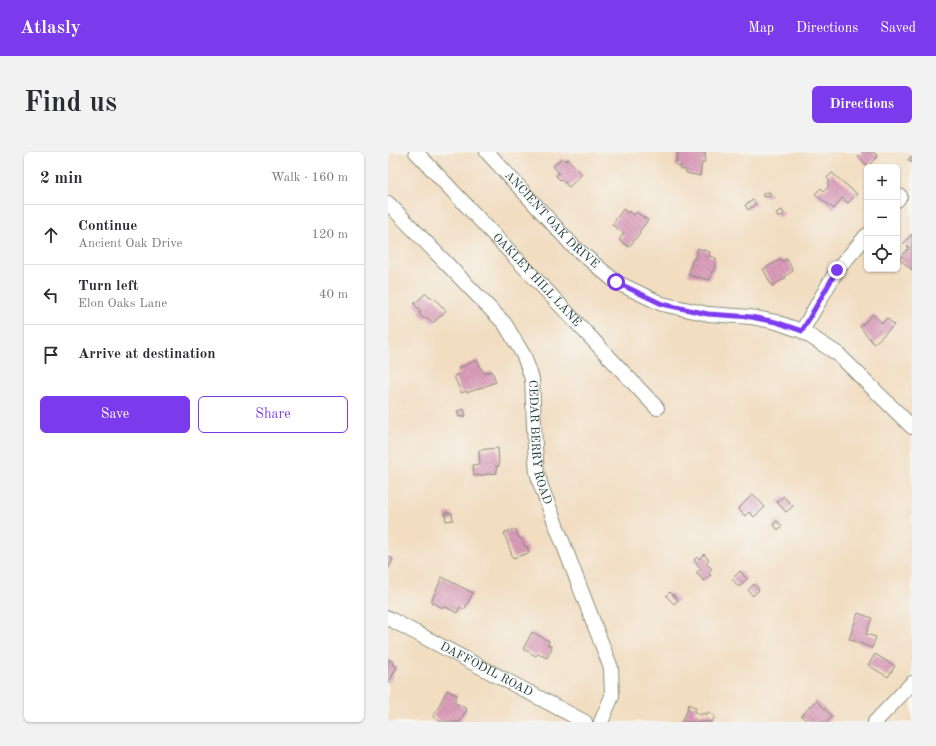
<!DOCTYPE html>
<html lang="en">
<head>
<meta charset="utf-8">
<style>
  body { margin:0; font-family:"Old Standard TT",serif; background:#f2f2f3; color:#2b2b33 }
  .controls { position:absolute; right:12px; top:12px; display:grid; overflow:hidden; border-radius:6px; box-shadow:0 1px 3px #0004 }
  .controls button { width:36px; height:36px; display:grid; place-items:center; padding:0; border:0; border-bottom:1px solid #e1e1e2; background:#fff; color:#2b2b33; font:20px sans-serif }
  .stop { position:absolute; width:12px; height:12px; margin:-9px; border:3px solid #7c3aed; border-radius:50%; background:#fff }
  .stop.end { background:#7c3aed; border-color:#fff; box-shadow:0 1px 4px #0008 }
  .list { margin:0; padding:0; list-style:none }
  h2 { display:flex; justify-content:space-between; align-items:center; height:52px; margin:0; padding:0 16px; font-size:17px }
  h2 small { font-size:13px; font-weight:400; color:#7c7c81 }
  .list li { display:grid; grid-template-columns:26px 1fr auto; gap:12px; align-items:center; box-sizing:border-box; height:60px; padding:0 16px; border-top:1px solid #e1e1e2 }
  .list b { display:block; font-size:15px; white-space:nowrap }
  .list p { margin:0; font-size:13px; white-space:nowrap; color:#7c7c81 }
  .list em { font-size:13px; font-style:normal; color:#7c7c81 }
  .actions { display:flex; gap:8px; padding:12px 16px }
  .actions a { flex:1; padding:9px 0; border:1px solid #7c3aed; border-radius:6px; text-align:center; font-size:14px; color:#7c3aed }
  .actions .main { background:#7c3aed; color:#fff }
  .icon { flex:none; width:22px; height:22px; fill:none; stroke:currentColor; stroke-width:2; stroke-linecap:round; stroke-linejoin:round }
  .map { position:relative; flex:none; width:524px; height:570px; overflow:hidden; border-radius:6px }
  header { display:flex; align-items:center; gap:24px; box-sizing:border-box; height:56px; padding:0 20px; background:#7c3aed; color:#fff }
  header strong { font-size:19px }
  nav { display:flex; gap:22px; margin-inline-start:auto; font-size:14px }
  .intro { display:flex; align-items:center; justify-content:space-between; box-sizing:border-box; height:96px; padding:0 24px }
  h1 { margin:0; font-size:28px }
  .button { padding:10px 18px; border-radius:6px; background:#7c3aed; color:#fff; font-size:14px; font-weight:700 }
  main { display:flex; gap:24px; padding:0 24px }
  aside { flex:1; background:#fff; border-radius:6px; box-shadow:0 1px 3px #0004 }
  .map>svg:first-child { display:block }
  .building { fill:url(#building-back-hatch) }
  .lines { fill:none; stroke-linecap:round; stroke-linejoin:round }
  .minor-casing { stroke:#888d7a; stroke-width:16 }
  .minor { stroke:#fff; stroke-width:14 }
  .route { stroke:#7c3aed; stroke-width:5 }
  .labels { text-anchor:middle; dominant-baseline:central; stroke-width:3.5; stroke-linejoin:round; paint-order:stroke }
  .street-label { font-size:12px; fill:#1f3d34; stroke:#f6f6f2 }
</style>
</head>
<body>
<header>
<strong>Atlasly</strong>
<nav><a>Map</a><a>Directions</a><a>Saved</a></nav>
</header>
<div class="intro"><h1>Find us</h1><a class="button">Directions</a></div>
<main>
<aside>
<h2>2 min<small>Walk · 160 m</small></h2>
<ul class="list">
<li><svg class="icon" aria-label="ahead" viewBox="0 0 24 24"><path d="M12 20V5M6 11l6-6 6 6"/></svg><div><b>Continue</b><p>Ancient Oak Drive</p></div><em>120 m</em></li>
<li><svg class="icon" aria-label="left" viewBox="0 0 24 24"><path d="M17 20v-9H6M10 6l-5 5 5 5"/></svg><div><b>Turn left</b><p>Elon Oaks Lane</p></div><em>40 m</em></li>
<li><svg class="icon" aria-label="arrive" viewBox="0 0 24 24"><path d="M6 21V4h12l-3 4 3 4H6"/></svg><div><b>Arrive at destination</b></div></li>
</ul>
<div class="actions"><a class="main">Save</a><a>Share</a></div>
</aside>
<div class="map">
<svg width="524" height="570" viewBox="0 0 524 570">
  <defs>
    <pattern id="building-back-hatch" width="6" height="6" patternUnits="userSpaceOnUse"><rect width="6" height="6" fill="#dc9dba"/><path d="M-1 5l2 2M0 0l6 6M5-1l2 2" fill="none" stroke="#b28198"/></pattern>
  </defs>
  <rect width="100%" height="100%" fill="#f6f6f2"/>
  <filter id="ink" filterUnits="userSpaceOnUse"><feTurbulence type="fractalNoise" baseFrequency=".025" numOctaves="2"/><feDisplacementMap in="SourceGraphic" scale="8" xChannelSelector="R" yChannelSelector="G"/><feConvolveMatrix kernelMatrix="1 2 1 2 8 2 1 2 1" color-interpolation-filters="sRGB"/></filter>
  <filter id="wash" filterUnits="userSpaceOnUse"><feTurbulence type="fractalNoise" baseFrequency=".012" numOctaves="4" result="noise"/><feDisplacementMap in="SourceGraphic" scale="16" xChannelSelector="R" yChannelSelector="G"/><feGaussianBlur stdDeviation="0.9" result="paint"/><feColorMatrix in="noise" values="0 0 0 0 0 0 0 0 0 0 0 0 0 0 0 0 0 1.4 0 .05"/><feComposite in="paint" operator="in"/></filter>
  <g filter="url(#wash)">
    <rect width="100%" height="100%" fill="#f2ddc1"/>
    <g id="blocks">
      <!-- building -->
      <g class="building">
        <path d="M 290,0 L 317,0 L 316,2 L 318,3 L 316,11 L 314,10 L 312,24 L 298,21 L 298,18 L 292,17 L 293,14 L 287,13 Z"/>
        <path d="M 475,0 L 485,0 L 490,4 L 480,14 L 470,5 Z"/>
        <path d="M 524,3 L 524,11 L 520,8 Z"/>
        <path d="M 174,6 L 177,9 L 180,7 L 194,22 L 181,35 L 173,27 L 172,28 L 168,24 L 171,21 L 165,14 Z"/>
        <path d="M 444,21 L 469,42 L 460,51 L 454,46 L 446,57 L 427,42 L 433,36 L 436,39 L 441,34 L 439,32 L 442,29 L 439,26 Z"/>
        <path d="M 382,40 L 382,44 L 375,45 L 375,41 Z"/>
        <path d="M 365,48 L 368,52 L 360,58 L 357,53 Z"/>
        <path d="M 235,57 L 240,61 L 241,59 L 246,63 L 248,60 L 260,68 L 251,80 L 252,81 L 241,95 L 231,88 L 236,81 L 224,73 Z"/>
        <path d="M 394,58 L 396,62 L 390,66 L 388,61 Z"/>
        <path d="M 524,82 L 524,118 L 511,107 L 521,96 L 516,91 Z"/>
        <path d="M 310,96 L 322,100 L 321,104 L 328,106 L 326,119 L 324,119 L 322,128 L 300,123 L 305,106 L 307,107 Z"/>
        <path d="M 393,107 L 394,110 L 399,107 L 405,119 L 397,124 L 398,126 L 384,134 L 375,117 Z"/>
        <path d="M 38,141 L 42,145 L 42,144 L 45,147 L 46,146 L 58,159 L 45,171 L 38,165 L 36,167 L 31,161 L 33,159 L 26,152 Z"/>
        <path d="M 485,162 L 494,171 L 499,166 L 506,173 L 486,192 L 472,175 Z"/>
        <path d="M 89,208 L 96,221 L 104,219 L 108,230 L 79,241 L 79,239 L 73,241 L 66,224 L 72,222 L 70,216 Z"/>
        <path d="M 76,257 L 78,264 L 71,265 L 69,259 Z"/>
        <path d="M 110,296 L 111,314 L 108,314 L 109,321 L 86,324 L 85,313 L 92,312 L 91,298 Z"/>
        <path d="M 365,342 L 377,355 L 366,365 L 361,360 L 357,364 L 350,357 Z"/>
        <path d="M 395,344 L 405,354 L 398,360 L 389,350 Z"/>
        <path d="M 57,361 L 64,361 L 65,368 L 58,369 Z"/>
        <path d="M 389,369 L 394,374 L 390,378 L 385,372 Z"/>
        <path d="M 127,377 L 131,386 L 133,386 L 137,395 L 139,394 L 141,401 L 125,406 L 116,381 Z"/>
        <path d="M 316,402 L 321,408 L 318,411 L 324,417 L 320,420 L 323,423 L 316,429 L 308,421 L 313,417 L 306,408 L 309,405 L 311,407 Z"/>
        <path d="M 0,404 L 5,407 L 0,417 Z"/>
        <path d="M 352,419 L 359,427 L 351,435 L 344,427 Z"/>
        <path d="M 54,425 L 85,441 L 76,458 L 72,455 L 69,461 L 56,454 L 55,456 L 43,450 Z"/>
        <path d="M 366,432 L 371,438 L 365,444 L 360,438 Z"/>
        <path d="M 282,440 L 290,448 L 286,452 L 278,444 Z"/>
        <path d="M 470,461 L 484,466 L 478,482 L 488,485 L 484,496 L 461,487 Z"/>
        <path d="M 144,480 L 161,489 L 160,493 L 164,495 L 159,506 L 150,502 L 148,504 L 135,497 Z"/>
        <path d="M 487,502 L 507,514 L 500,525 L 480,513 Z"/>
        <path d="M 0,507 L 5,510 L 4,512 L 9,515 L 0,532 Z"/>
        <path d="M 59,538 L 69,543 L 66,550 L 79,557 L 72,570 L 53,570 L 45,565 Z"/>
        <path d="M 428,548 L 444,564 L 439,570 L 420,570 L 413,564 Z"/>
        <path d="M 301,552 L 308,556 L 306,560 L 313,563 L 315,561 L 318,563 L 320,560 L 327,564 L 324,570 L 293,570 L 300,557 L 299,557 Z"/>
      </g>
    </g>
  </g>
  <g filter="url(#ink)">
    <use href="#blocks" fill-opacity="0" stroke="#888d7a" stroke-width="1"/>
    <g class="lines">
      <!-- minor casing -->
      <g class="minor-casing">
        <g id="minor">
          <path id="s1" d="M 28,0 L 269,256"/>
          <path id="s2" d="M 99,0 L 185,94 L 228,130 L 274,152 L 320,162 L 363,165 L 388,170 L 414,179 L 450,202 L 524,275"/>
          <path d="M 509,48 L 512,44"/>
          <path id="s3" d="M 0,51 L 117,172 L 136,204 L 144,227 L 147,295 L 149,320 L 153,334 L 223,516 L 224,544 L 213,570"/>
          <path d="M 414,179 L 449,118 L 479,83"/>
          <path id="s4" d="M 0,466 L 197,570"/>
          <path d="M 487,570 L 524,531"/>
        </g>
      </g>
      <!-- minor -->
      <use href="#minor" class="minor"/>
    </g>
  </g>
  <g class="lines" filter="url(#ink)">
    <!-- route -->
    <path class="route" d="M 228,130 L 274,152 L 320,162 L 363,165 L 388,170 L 414,179 L 449,118"/>
  </g>
  <g class="labels">
    <!-- street labels -->
    <g class="street-label">
      <text stroke="none"><textPath href="#s2" startOffset="94">ANCIENT OAK DRIVE</textPath></text>
      <text stroke="none"><textPath href="#s1" startOffset="176">OAKLEY HILL LANE</textPath></text>
      <text stroke="none"><textPath href="#s3" startOffset="294">CEDAR BERRY ROAD</textPath></text>
      <text stroke="none"><textPath href="#s4" startOffset="111">DAFFODIL ROAD</textPath></text>
    </g>
  </g>
</svg>
<div class="controls">
<button>+</button>
<button>−</button>
<button><svg class="icon" aria-label="locate" viewBox="0 0 24 24"><circle cx="12" cy="12" r="6"/><path d="M12 2v4M12 18v4M2 12h4M18 12h4"/></svg></button>
</div>
<div class="stop" style="left:228px;top:130px"></div>
<div class="stop end" style="left:449px;top:118px"></div>
</div>
</main>
</body>
</html>
